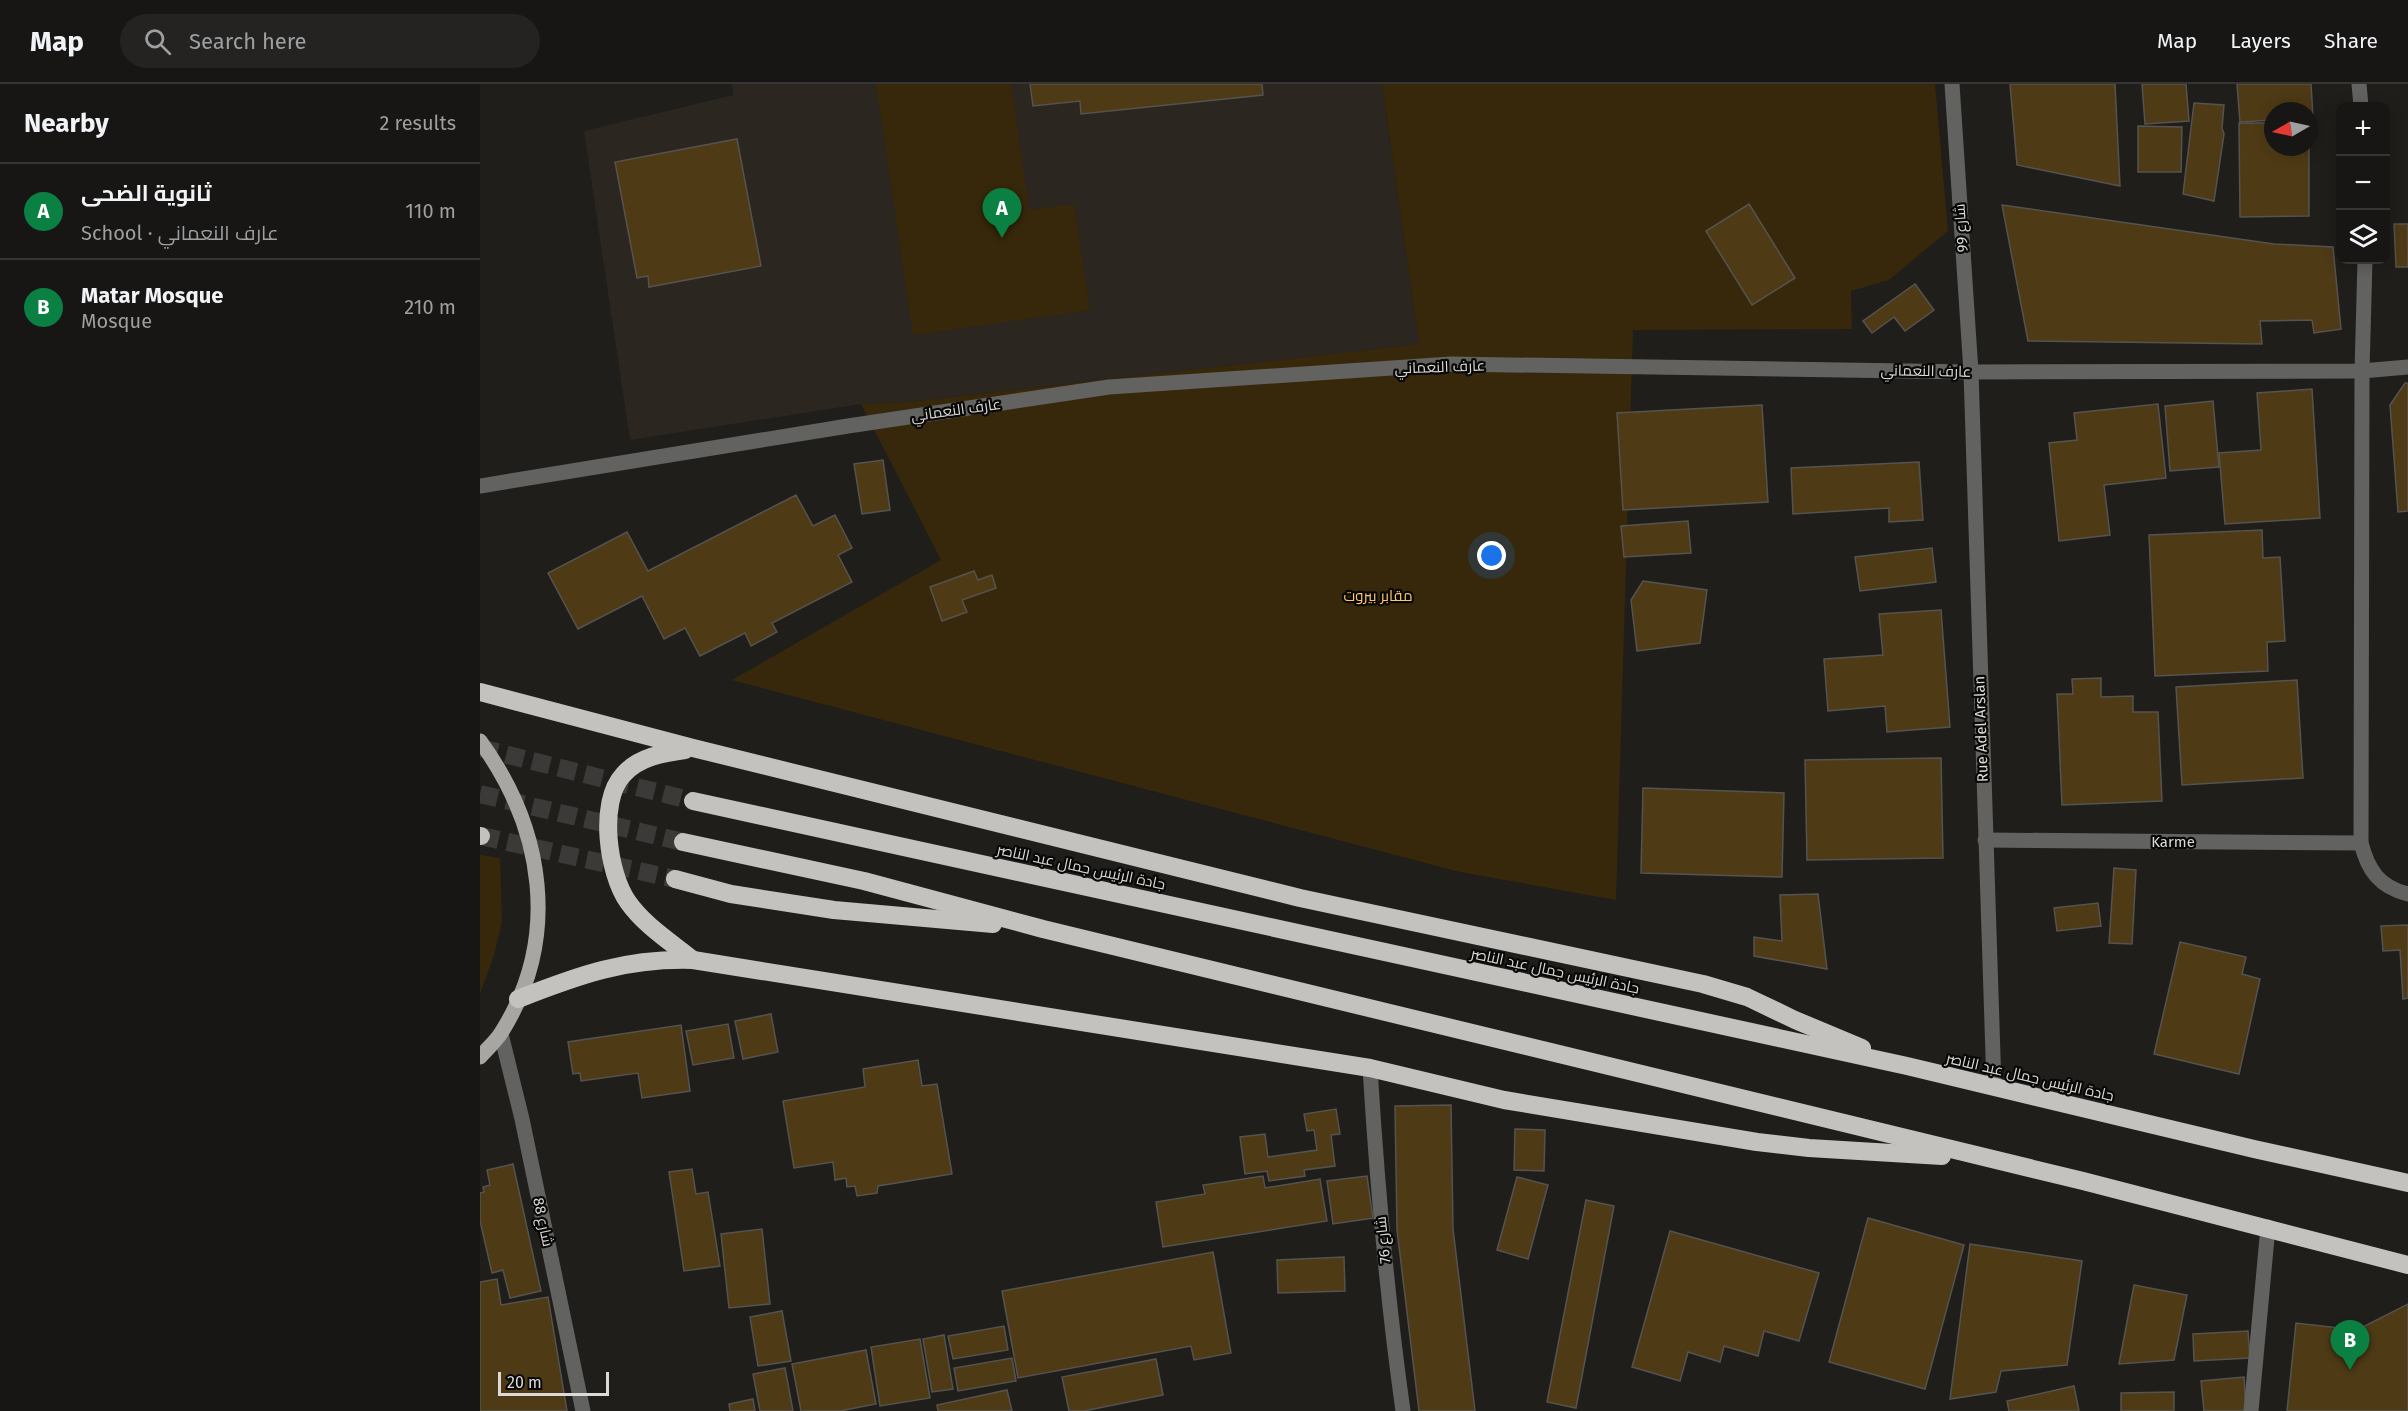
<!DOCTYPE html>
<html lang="en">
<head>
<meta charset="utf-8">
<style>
  body { margin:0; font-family:"Fira Sans",Cairo,sans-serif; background:#242322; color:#f1f3f6 }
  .controls { position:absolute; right:18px; top:18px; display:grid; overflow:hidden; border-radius:12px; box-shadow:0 3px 15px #0003 }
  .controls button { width:54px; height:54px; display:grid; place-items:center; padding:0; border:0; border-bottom:2px solid #363534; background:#171614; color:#f1f3f6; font:30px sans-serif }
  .compass { position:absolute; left:1784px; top:18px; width:54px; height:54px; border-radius:50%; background:#171614; box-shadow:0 3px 15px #0003; rotate:261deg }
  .scale { position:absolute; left:18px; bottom:15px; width:111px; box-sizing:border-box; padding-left:6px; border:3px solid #dbdad9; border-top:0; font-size:16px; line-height:21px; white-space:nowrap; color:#dbdad9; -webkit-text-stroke:4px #080807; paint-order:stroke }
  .you { position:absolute; left:1012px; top:472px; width:21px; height:21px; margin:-15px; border:4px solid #fff; border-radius:50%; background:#1a73e8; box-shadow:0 0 0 9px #1a73e833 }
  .badge { display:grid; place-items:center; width:39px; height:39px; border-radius:50%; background:#0b8043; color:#fff; font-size:20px; font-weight:700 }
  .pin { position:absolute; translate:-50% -50px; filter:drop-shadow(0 2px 3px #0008) }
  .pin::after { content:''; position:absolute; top:32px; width:21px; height:18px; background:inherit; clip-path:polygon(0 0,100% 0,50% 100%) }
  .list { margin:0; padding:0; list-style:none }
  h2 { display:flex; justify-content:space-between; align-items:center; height:78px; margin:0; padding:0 24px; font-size:26px }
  h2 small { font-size:20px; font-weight:400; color:#9e9fa0 }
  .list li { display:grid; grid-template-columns:39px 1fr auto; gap:18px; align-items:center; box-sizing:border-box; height:96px; padding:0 24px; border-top:2px solid #363534 }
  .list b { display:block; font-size:22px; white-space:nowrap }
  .list p { margin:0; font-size:20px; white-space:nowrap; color:#9e9fa0 }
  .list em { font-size:20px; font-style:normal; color:#9e9fa0 }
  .icon { flex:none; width:33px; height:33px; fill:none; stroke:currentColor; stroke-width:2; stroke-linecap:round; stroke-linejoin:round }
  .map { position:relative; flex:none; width:1928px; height:1327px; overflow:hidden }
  header { display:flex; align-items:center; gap:36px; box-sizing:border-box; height:84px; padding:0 30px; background:#171614; border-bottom:2px solid #363534 }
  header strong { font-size:28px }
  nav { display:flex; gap:33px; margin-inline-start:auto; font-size:21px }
  .search { width:420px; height:54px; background:#242322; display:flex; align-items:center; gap:15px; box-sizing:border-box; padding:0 21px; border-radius:33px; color:#9e9fa0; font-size:22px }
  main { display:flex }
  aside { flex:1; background:#171614 }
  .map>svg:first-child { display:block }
  .built { fill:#2b261f }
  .green { fill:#37280b }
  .building { fill:#4e3a15; stroke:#555350; stroke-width:1.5 }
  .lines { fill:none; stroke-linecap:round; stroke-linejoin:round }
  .highway-tunnel { stroke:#3b3a38; stroke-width:18; stroke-dasharray:18 9; stroke-linecap:butt }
  .minor { stroke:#626260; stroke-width:15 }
  .major { stroke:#a8a6a3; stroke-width:15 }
  .highway { stroke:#c4c2be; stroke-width:18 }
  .labels { text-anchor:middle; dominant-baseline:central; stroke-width:4.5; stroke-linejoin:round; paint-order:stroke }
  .street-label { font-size:15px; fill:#dbdad9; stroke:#080807 }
  .park-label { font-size:15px; fill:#fec868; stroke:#080807 }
</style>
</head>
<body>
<header>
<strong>Map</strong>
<div class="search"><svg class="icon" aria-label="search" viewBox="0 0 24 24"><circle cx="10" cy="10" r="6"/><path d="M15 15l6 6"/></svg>Search here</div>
<nav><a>Map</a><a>Layers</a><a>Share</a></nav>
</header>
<main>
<aside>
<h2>Nearby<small>2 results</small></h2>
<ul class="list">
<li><span class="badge">A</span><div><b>ثانوية الضحى</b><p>School · عارف النعماني</p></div><em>110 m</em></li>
<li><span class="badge">B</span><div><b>Matar Mosque</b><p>Mosque</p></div><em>210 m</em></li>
</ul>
</aside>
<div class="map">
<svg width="1928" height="1327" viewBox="0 0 1928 1327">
  <rect width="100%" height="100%" fill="#1f1e1b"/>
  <!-- built -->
  <path class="built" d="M 252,0 L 902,0 L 939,260 L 428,318 L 381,320 L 150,356 L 104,47 L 253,11 Z"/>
  <!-- green -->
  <g class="green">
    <path d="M 396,0 L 531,0 L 549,126 L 594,120 L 610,226 L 433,251 Z"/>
    <path d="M 902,0 L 1455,0 L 1468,147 L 1409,196 L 1371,207 L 1372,245 L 1153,246 L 1136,816 L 980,788 L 252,596 L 461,476 L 381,320 L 428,318 L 939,260 Z"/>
    <path d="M 0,771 L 20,774 L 22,838 L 14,871 L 0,910 Z"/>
  </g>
  <!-- building -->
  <g class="building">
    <path d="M 550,0 L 782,0 L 783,11 L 601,30 L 600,17 L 553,22 Z"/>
    <path d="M 1530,0 L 1635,0 L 1640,102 L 1537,81 Z"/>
    <path d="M 1662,0 L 1706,0 L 1709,37 L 1665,40 Z"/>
    <path d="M 1757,0 L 1831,0 L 1833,33 L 1829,34 L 1829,27 L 1793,27 L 1793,36 L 1760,38 Z"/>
    <path d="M 1714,19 L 1744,21 L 1742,44 L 1744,50 L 1734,117 L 1703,110 Z"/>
    <path d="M 1759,39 L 1793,39 L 1793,63 L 1829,63 L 1829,132 L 1760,133 Z"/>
    <path d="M 1658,42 L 1702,43 L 1701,88 L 1658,88 Z"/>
    <path d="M 257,55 L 281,182 L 169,203 L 168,192 L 157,194 L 135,78 Z"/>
    <path d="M 1269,120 L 1315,194 L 1272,221 L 1226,147 Z"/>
    <path d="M 1522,121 L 1794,160 L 1853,163 L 1861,245 L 1834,249 L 1832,236 L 1780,237 L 1782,260 L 1548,257 Z"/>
    <path d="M 1914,140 L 1928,140 L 1928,183 L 1916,183 Z"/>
    <path d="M 1435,200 L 1454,226 L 1425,247 L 1414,233 L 1392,249 L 1383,237 Z"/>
    <path d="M 1925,299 L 1928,299 L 1928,427 L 1918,428 L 1910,321 Z"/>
    <path d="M 1832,305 L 1840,434 L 1745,440 L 1739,369 L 1781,366 L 1777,309 Z"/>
    <path d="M 1733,317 L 1739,383 L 1690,387 L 1685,322 Z"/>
    <path d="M 1678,320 L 1686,394 L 1624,401 L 1630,451 L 1579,457 L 1569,359 L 1597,356 L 1594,329 Z"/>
    <path d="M 1282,321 L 1288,418 L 1143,426 L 1137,329 Z"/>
    <path d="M 403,376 L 410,426 L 382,430 L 374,380 Z"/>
    <path d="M 1439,378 L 1443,436 L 1409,438 L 1409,424 L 1313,430 L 1311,384 Z"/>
    <path d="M 316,411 L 333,442 L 355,431 L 372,464 L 358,471 L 372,498 L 292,539 L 297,548 L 271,562 L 265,549 L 220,572 L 205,544 L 184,555 L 162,512 L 98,545 L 68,489 L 147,448 L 168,487 Z"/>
    <path d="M 1208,437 L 1211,469 L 1144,473 L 1141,442 Z"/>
    <path d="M 1782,446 L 1783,474 L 1800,473 L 1805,557 L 1787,558 L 1788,587 L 1675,592 L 1669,451 Z"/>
    <path d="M 1452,464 L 1456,498 L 1380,507 L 1375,473 Z"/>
    <path d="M 494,487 L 498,496 L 512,491 L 516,504 L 482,516 L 487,528 L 462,537 L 450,503 Z"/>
    <path d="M 1163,497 L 1227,506 L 1220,559 L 1157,567 L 1151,516 Z"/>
    <path d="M 1461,526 L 1470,643 L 1407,648 L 1405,622 L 1348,627 L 1344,575 L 1403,571 L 1399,530 Z"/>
    <path d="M 1621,594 L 1621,613 L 1653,612 L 1653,628 L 1678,628 L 1682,717 L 1582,721 L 1577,610 L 1593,610 L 1592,595 Z"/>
    <path d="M 1817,596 L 1823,694 L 1702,701 L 1696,603 Z"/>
    <path d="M 1461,674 L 1463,774 L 1327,776 L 1325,676 Z"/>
    <path d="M 1163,704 L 1304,709 L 1302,793 L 1161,789 Z"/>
    <path d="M 1634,784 L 1656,786 L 1652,860 L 1629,859 Z"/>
    <path d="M 1338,810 L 1347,885 L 1274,872 L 1274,853 L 1302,857 L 1300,811 Z"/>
    <path d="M 1618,819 L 1621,842 L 1577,847 L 1574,824 Z"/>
    <path d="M 1928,841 L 1928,914 L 1923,915 L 1920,866 L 1903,867 L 1901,842 Z"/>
    <path d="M 1700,858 L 1766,873 L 1762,890 L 1780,895 L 1759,990 L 1674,970 Z"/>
    <path d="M 291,930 L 298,968 L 263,975 L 255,937 Z"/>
    <path d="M 248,940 L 254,974 L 213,981 L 206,947 Z"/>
    <path d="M 201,941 L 210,1007 L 162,1014 L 158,989 L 101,997 L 100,989 L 93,990 L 88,958 Z"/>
    <path d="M 438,976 L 442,1002 L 457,1000 L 472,1090 L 398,1102 L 397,1109 L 377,1112 L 375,1102 L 367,1103 L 366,1094 L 355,1096 L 353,1078 L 314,1084 L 303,1017 L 385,1003 L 383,985 Z"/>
    <path d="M 971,1021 L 973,1145 L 995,1327 L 939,1327 L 917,1146 L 915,1022 Z"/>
    <path d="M 856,1025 L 860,1050 L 851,1051 L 855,1082 L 824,1086 L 825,1092 L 789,1097 L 787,1087 L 765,1090 L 760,1053 L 785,1050 L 788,1073 L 837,1066 L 834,1046 L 827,1047 L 824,1030 Z"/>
    <path d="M 1035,1045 L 1065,1046 L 1064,1087 L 1034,1086 Z"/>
    <path d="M 33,1080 L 61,1207 L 30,1214 L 23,1186 L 12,1189 L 0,1137 L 0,1109 L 4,1108 L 3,1103 L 10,1101 L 7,1086 Z"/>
    <path d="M 212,1085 L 216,1110 L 228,1108 L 240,1182 L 204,1187 L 189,1088 Z"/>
    <path d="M 783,1092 L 785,1104 L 840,1095 L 847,1137 L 683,1163 L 676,1118 L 725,1110 L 723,1101 Z"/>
    <path d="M 887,1092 L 893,1134 L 853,1140 L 847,1097 Z"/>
    <path d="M 1037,1093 L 1068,1101 L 1048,1175 L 1017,1166 Z"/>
    <path d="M 1106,1116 L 1134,1122 L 1096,1324 L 1067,1318 Z"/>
    <path d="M 1388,1134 L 1484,1161 L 1445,1305 L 1349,1278 Z"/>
    <path d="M 282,1145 L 290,1220 L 249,1224 L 241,1150 Z"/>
    <path d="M 1190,1147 L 1339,1189 L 1319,1257 L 1284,1247 L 1278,1272 L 1244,1262 L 1240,1278 L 1208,1268 L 1200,1297 L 1152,1283 Z"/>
    <path d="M 1490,1160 L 1602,1177 L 1587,1281 L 1521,1287 L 1516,1308 L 1470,1315 Z"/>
    <path d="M 733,1168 L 751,1269 L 714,1276 L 711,1262 L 538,1294 L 522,1207 Z"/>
    <path d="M 864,1173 L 865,1207 L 798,1209 L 797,1176 Z"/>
    <path d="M 17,1195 L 21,1221 L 68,1213 L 87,1327 L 0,1327 L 0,1198 Z"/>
    <path d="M 1654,1201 L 1707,1211 L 1694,1276 L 1639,1280 Z"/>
    <path d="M 1928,1220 L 1928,1327 L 1807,1327 L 1816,1239 L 1877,1246 Z"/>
    <path d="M 302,1227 L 311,1277 L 278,1282 L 270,1233 Z"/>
    <path d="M 524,1242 L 528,1266 L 473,1275 L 468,1252 Z"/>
    <path d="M 1768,1247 L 1770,1274 L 1714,1277 L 1713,1250 Z"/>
    <path d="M 464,1251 L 473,1305 L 452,1308 L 443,1255 Z"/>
    <path d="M 440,1255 L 450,1314 L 400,1322 L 391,1263 Z"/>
    <path d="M 386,1266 L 396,1320 L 360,1327 L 321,1327 L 312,1280 Z"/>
    <path d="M 532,1274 L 536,1297 L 478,1307 L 474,1284 Z"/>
    <path d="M 676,1275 L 683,1311 L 604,1327 L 589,1327 L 582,1293 Z"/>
    <path d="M 305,1284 L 313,1327 L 280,1327 L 273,1290 Z"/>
    <path d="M 1764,1293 L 1766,1327 L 1724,1327 L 1721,1297 Z"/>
    <path d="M 1594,1302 L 1599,1327 L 1529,1327 L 1527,1317 Z"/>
    <path d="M 527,1306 L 532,1327 L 458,1327 L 457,1321 Z"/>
    <path d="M 1694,1308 L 1694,1327 L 1641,1327 L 1641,1309 Z"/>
    <path d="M 273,1315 L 275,1327 L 250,1327 L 249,1320 Z"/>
  </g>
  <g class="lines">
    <!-- highway-tunnel -->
    <g class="highway-tunnel">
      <path d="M 0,664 L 213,717"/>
      <path d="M 0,710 L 203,758"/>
      <path d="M 1,752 L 195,795"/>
    </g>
    <!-- minor -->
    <g class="minor">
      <path d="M 1472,0 L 1491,288 L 1514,1003"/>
      <path d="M 1879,0 L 1881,22"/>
      <path d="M 1885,176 L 1882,287 L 1881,759 C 1888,786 1899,803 1928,810"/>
      <path d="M 0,402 L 368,342 L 629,303 L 971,280 L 1491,288 L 1882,287 L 1928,283"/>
      <path d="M 1505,756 L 1881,759"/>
      <path d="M 21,950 L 42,1035 L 103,1327"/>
      <path d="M 890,984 C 897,1099 907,1213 923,1327"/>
      <path d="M 1771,1327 L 1788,1143"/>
    </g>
    <!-- major -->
    <path class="major" d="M 0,657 C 64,745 81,854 21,949 C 16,957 7,965 0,973"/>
    <!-- highway -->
    <g class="highway">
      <path d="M 0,608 L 213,664 L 820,814 L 1223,900 L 1267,913 L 1315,936 L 1382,964"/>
      <path d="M 205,666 C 183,669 158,673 143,691 C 118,718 128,790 148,818 C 164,841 191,858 213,876"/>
      <path d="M 213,717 L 1427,982 L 1774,1065 L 1928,1099"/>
      <path d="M 0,752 L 1,752"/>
      <path d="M 203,758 L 384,797 L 563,845 L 1603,1097 L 1928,1181"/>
      <path d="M 195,795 L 251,810 L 354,826 L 513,840"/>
      <path d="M 38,915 C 99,891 146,874 213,876 L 890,984 L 1024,1016 L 1277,1058 L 1329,1064 L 1462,1072"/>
    </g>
  </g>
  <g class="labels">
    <!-- street labels -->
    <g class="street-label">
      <text transform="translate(1481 144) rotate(-94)">شارع 99</text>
      <text transform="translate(960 283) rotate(-2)">عارف النعماني</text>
      <text transform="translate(1446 287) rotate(1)">عارف النعماني</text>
      <text transform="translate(476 326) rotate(-8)">عارف النعماني</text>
      <text transform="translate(1501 645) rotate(-92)">Rue Adel Arslan</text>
      <text x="1693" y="758">Karme</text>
      <text transform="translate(601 783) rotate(12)">جادة الرئيس جمال عبد الناصر</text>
      <text transform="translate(1075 887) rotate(12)">جادة الرئيس جمال عبد الناصر</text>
      <text transform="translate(1550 993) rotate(13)">جادة الرئيس جمال عبد الناصر</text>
      <text transform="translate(63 1138) rotate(78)">شارع 88</text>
      <text transform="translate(903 1156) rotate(-96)">شارع 76</text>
    </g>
    <!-- park labels -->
    <g class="park-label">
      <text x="898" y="512">مقابر بيروت</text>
    </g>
  </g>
</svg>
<div class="controls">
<button>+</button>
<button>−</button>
<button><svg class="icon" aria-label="layers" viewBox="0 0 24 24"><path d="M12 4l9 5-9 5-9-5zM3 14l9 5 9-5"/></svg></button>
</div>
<svg class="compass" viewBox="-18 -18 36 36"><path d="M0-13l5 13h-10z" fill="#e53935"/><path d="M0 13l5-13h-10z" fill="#9e9fa0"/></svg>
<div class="scale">20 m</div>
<div class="you"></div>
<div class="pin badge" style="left:522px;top:154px">A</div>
<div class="pin badge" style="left:1870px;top:1286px">B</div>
</div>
</main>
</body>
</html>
